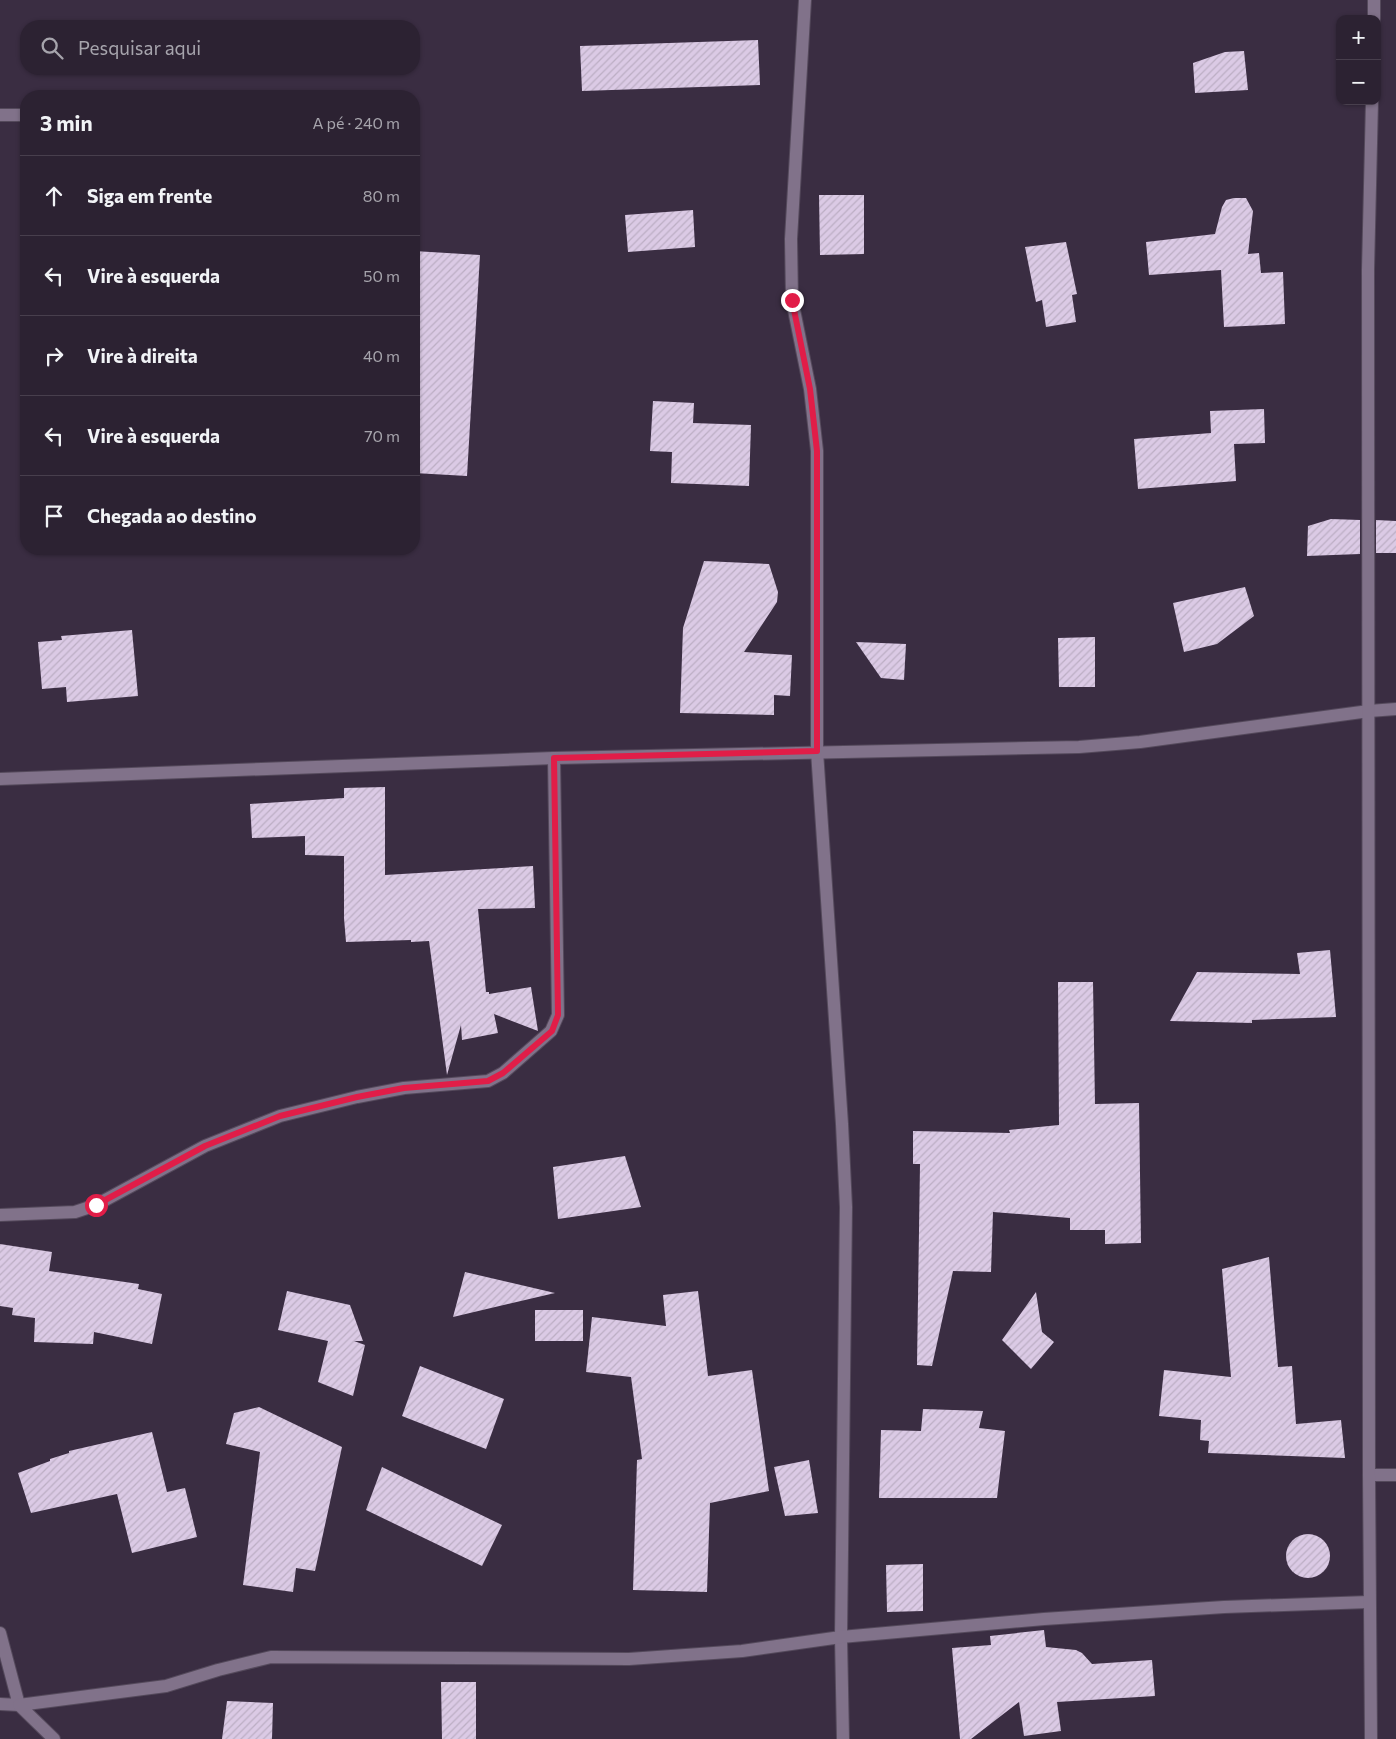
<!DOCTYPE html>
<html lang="pt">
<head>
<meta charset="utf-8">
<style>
  body { margin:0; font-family:Commissioner,sans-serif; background:#382f3e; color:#f1f3f6 }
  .controls { position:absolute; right:15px; top:15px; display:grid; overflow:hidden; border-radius:10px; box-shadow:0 1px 4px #0004 }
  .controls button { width:45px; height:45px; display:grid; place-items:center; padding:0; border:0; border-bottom:1px solid #483f4d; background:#2c2232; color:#f1f3f6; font:25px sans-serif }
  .stop { position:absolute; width:15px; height:15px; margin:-11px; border:4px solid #e11d48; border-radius:50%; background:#fff }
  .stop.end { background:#e11d48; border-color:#fff; box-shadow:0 1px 5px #0008 }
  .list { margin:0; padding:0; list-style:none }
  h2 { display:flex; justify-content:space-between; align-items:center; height:65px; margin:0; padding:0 20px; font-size:21px }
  h2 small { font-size:16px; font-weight:400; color:#a6a4ac }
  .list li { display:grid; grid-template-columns:32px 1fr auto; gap:15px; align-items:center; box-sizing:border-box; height:80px; padding:0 20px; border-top:1px solid #483f4d }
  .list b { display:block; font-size:19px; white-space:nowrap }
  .list em { font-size:16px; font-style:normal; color:#a6a4ac }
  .icon { flex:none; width:28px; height:28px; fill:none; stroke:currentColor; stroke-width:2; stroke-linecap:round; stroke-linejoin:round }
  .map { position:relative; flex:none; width:1396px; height:1739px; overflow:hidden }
  .search { position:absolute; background:#2c2232; box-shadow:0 1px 4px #0004; left:20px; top:20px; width:400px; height:55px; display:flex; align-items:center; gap:12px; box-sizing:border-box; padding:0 18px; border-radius:20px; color:#a6a4ac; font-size:19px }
  .panel { position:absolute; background:#2c2232; box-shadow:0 1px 4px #0004; left:20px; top:90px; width:400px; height:465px; border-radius:20px }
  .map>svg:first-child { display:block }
  .building { fill:url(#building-hatch) }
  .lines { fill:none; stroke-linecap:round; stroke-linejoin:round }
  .minor-casing { stroke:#54495b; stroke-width:14 }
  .minor { stroke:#81728a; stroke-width:12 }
  .route { stroke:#e11d48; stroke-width:6 }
</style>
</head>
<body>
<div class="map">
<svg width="1396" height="1739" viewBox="0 0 1396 1739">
  <defs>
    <pattern id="building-hatch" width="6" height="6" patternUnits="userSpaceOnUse" patternTransform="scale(1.25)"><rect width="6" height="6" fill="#dbcae5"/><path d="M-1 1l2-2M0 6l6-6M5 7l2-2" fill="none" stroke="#bcaec4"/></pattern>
  </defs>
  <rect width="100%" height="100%" fill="#3a2d42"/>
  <!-- building -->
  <g class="building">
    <path d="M 758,40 L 760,85 L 582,91 L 580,46 Z"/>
    <path d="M 1244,51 L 1248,90 L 1195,93 L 1193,63 L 1225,52 Z"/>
    <path d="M 819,195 L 864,195 L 864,254 L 820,255 Z"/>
    <path d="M 1234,198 L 1246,198 L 1253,211 L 1248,254 L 1259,253 L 1261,273 L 1283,272 L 1285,324 L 1224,327 L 1221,270 L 1149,275 L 1146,242 L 1215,234 L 1222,207 L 1226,200 Z"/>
    <path d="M 693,210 L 695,247 L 628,252 L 625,215 Z"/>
    <path d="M 1066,242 L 1077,294 L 1072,295 L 1076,322 L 1046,327 L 1042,300 L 1036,302 L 1025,247 Z"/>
    <path d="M 414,251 L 480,255 L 467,476 L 414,473 Z"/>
    <path d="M 653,401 L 694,403 L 693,423 L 751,425 L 749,486 L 671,483 L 672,452 L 650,451 Z"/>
    <path d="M 1264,409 L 1265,443 L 1234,444 L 1236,481 L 1138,489 L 1134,439 L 1211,433 L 1210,411 Z"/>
    <path d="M 1331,519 L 1360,520 L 1360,554 L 1307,556 L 1308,526 Z"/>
    <path d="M 1376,520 L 1396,521 L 1396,553 L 1376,553 Z"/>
    <path d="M 704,561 L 769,564 L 778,592 L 777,602 L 744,652 L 792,655 L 790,696 L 774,695 L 774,715 L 680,713 L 683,628 Z"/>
    <path d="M 1245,587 L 1254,616 L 1217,644 L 1184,652 L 1173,603 Z"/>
    <path d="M 132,630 L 138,696 L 67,702 L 66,687 L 42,689 L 38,642 L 62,640 L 61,636 Z"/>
    <path d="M 1095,637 L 1095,687 L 1059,687 L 1058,638 Z"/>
    <path d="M 856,642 L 906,644 L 904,680 L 881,678 Z"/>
    <path d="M 385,787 L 385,875 L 533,866 L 535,908 L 478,909 L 486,992 L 489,992 L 489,994 L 531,987 L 538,1031 L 494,1014 L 498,1033 L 462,1040 L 461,1025 L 447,1075 L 429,941 L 411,942 L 411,940 L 346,942 L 344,918 L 344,856 L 305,855 L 305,836 L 252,838 L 250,804 L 344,798 L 344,788 Z"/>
    <path d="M 1330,950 L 1336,1017 L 1252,1020 L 1252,1023 L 1170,1021 L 1197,972 L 1300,974 L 1297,953 Z"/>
    <path d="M 1058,982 L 1093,982 L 1095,1104 L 1139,1103 L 1141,1243 L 1105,1244 L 1105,1230 L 1070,1230 L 1070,1218 L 993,1212 L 991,1272 L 953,1271 L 932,1366 L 917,1365 L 920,1164 L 913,1164 L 913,1131 L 1010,1133 L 1009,1130 L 1059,1125 Z"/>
    <path d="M 625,1156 L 641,1207 L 558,1219 L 553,1167 Z"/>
    <path d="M 0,1244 L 52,1252 L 49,1271 L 139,1284 L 138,1289 L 162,1294 L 152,1344 L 94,1332 L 93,1344 L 34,1342 L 35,1318 L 12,1315 L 13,1308 L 0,1306 Z"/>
    <path d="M 1269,1257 L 1278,1367 L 1292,1366 L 1296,1424 L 1341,1420 L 1345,1458 L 1208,1453 L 1209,1441 L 1200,1440 L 1201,1420 L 1159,1416 L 1164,1370 L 1231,1377 L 1222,1269 Z"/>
    <path d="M 465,1272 L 555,1293 L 453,1317 Z"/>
    <path d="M 287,1291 L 350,1305 L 363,1341 L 354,1341 L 365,1345 L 353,1396 L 318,1382 L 328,1341 L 278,1330 Z"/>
    <path d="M 698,1291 L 708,1376 L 752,1370 L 769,1491 L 710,1503 L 707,1592 L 633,1590 L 637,1460 L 642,1459 L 631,1377 L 586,1372 L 592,1317 L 666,1326 L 663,1295 Z"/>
    <path d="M 1036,1292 L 1042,1332 L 1054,1342 L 1031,1369 L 1002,1340 Z"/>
    <rect x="535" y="1310" width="48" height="31"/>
    <path d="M 420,1366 L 504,1399 L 486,1449 L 402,1416 Z"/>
    <path d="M 259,1407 L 342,1447 L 315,1571 L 296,1568 L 293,1592 L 243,1585 L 260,1452 L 226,1444 L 234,1413 Z"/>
    <path d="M 923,1409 L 983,1411 L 979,1428 L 1005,1431 L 997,1498 L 879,1498 L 881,1430 L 921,1431 Z"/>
    <path d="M 152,1432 L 167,1492 L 185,1488 L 197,1537 L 132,1553 L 117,1494 L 31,1513 L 18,1473 L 50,1461 L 50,1459 L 69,1453 L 69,1451 Z"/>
    <path d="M 809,1460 L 818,1513 L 785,1516 L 774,1467 Z"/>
    <path d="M 382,1467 L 502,1525 L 482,1566 L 366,1510 Z"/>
    <circle cx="1308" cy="1556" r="22"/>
    <path d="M 923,1564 L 923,1611 L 887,1612 L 886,1565 Z"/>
    <path d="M 1044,1630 L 1046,1647 L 1076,1650 L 1082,1653 L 1092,1664 L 1152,1660 L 1155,1696 L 1057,1702 L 1061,1731 L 1024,1736 L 1019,1702 L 971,1739 L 960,1739 L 952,1648 L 991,1645 L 990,1636 Z"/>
    <path d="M 441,1682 L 476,1682 L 476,1739 L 442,1739 Z"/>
    <path d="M 227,1701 L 273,1703 L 272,1739 L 222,1739 Z"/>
  </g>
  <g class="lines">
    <!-- minor casing -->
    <g class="minor-casing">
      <g id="minor">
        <path d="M 805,0 L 791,239 L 792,300 L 810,389 L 817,451 L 817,751 L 842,1124 L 846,1207 L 841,1637 L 843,1739"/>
        <path d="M 1374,19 L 1374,0"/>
        <path d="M 0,115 L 26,115"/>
        <path d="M 0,779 L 554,758 L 1079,747 L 1140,742 L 1369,711 L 1396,709"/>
        <path d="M 0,1215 L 75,1212 L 96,1205 L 205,1146 L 280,1116 L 357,1097 L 404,1088 L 488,1081 L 503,1073 L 551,1031 L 558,1015 L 554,758"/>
        <path d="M 1369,1475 L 1396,1475"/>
        <path d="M 0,1633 L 19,1705 L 0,1704"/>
        <path d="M 54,1739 L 19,1705 L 166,1686 L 218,1670 L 271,1657 L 629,1659 L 742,1651 L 841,1637 L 1044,1619 L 1224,1607 L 1369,1602"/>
        <path d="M 1371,1739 L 1369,1475 L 1368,270 L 1372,101"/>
      </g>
    </g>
    <!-- minor -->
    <use href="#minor" class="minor"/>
  </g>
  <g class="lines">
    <!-- route -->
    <path class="route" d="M 96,1205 L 205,1146 L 280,1116 L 357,1097 L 404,1088 L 488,1081 L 503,1073 L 552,1031 L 558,1015 L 554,758 L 817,751 L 817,451 L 810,389 L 792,300"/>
  </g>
</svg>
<div class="controls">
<button>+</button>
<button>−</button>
</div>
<div class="stop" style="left:96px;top:1205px"></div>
<div class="stop end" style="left:792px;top:300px"></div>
<div class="search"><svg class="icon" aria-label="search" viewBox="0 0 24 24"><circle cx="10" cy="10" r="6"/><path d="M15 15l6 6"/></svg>Pesquisar aqui</div>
<section class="panel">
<h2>3 min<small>A pé · 240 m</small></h2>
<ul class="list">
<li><svg class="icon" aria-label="ahead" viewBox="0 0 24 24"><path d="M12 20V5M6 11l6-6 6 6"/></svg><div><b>Siga em frente</b></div><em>80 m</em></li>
<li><svg class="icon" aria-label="left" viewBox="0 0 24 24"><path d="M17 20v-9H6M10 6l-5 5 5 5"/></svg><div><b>Vire à esquerda</b></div><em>50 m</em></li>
<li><svg class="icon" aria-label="right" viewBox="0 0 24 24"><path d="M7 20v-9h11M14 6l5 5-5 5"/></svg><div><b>Vire à direita</b></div><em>40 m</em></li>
<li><svg class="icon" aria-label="left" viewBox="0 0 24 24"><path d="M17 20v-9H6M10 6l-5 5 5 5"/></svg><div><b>Vire à esquerda</b></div><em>70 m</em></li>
<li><svg class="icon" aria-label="arrive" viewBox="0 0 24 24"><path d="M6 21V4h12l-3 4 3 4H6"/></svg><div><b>Chegada ao destino</b></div></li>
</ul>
</section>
</div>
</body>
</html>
